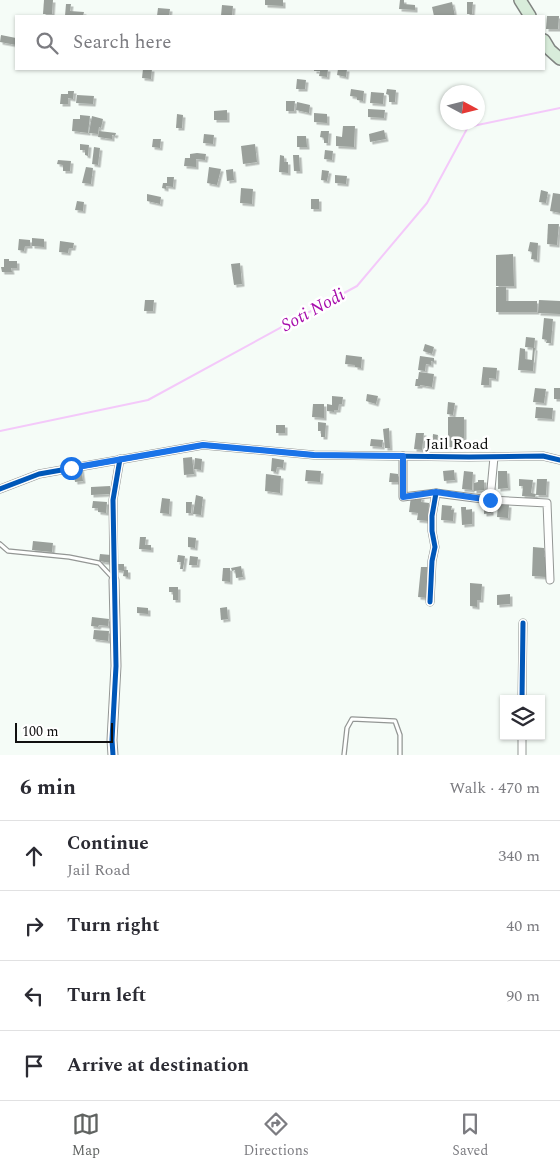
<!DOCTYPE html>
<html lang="en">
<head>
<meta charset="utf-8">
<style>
  body { margin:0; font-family:Spectral,serif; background:#f7f7f7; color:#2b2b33 }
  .controls { position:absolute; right:15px; bottom:15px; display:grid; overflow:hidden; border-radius:0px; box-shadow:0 1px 4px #0004 }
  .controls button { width:45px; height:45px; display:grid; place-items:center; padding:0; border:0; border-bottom:1px solid #e1e1e2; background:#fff; color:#2b2b33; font:25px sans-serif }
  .compass { position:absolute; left:440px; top:85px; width:45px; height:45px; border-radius:50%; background:#fff; box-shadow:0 1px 4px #0004; rotate:97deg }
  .scale { position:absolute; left:15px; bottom:12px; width:98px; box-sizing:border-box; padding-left:5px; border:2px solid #101010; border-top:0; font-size:14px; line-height:18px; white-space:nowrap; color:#101010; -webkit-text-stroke:4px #fff; paint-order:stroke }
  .stop { position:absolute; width:15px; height:15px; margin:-11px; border:4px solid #1a73e8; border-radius:50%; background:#fff }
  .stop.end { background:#1a73e8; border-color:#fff; box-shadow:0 1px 5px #0008 }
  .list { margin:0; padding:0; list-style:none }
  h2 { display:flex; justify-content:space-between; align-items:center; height:65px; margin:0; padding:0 20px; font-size:21px }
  h2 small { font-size:16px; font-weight:400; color:#7c7c81 }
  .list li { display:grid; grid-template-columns:32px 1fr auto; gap:15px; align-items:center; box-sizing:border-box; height:70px; padding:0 20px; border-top:1px solid #e1e1e2 }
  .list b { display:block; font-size:19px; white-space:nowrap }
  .list p { margin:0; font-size:16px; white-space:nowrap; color:#7c7c81 }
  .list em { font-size:16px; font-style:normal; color:#7c7c81 }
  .icon { flex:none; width:28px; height:28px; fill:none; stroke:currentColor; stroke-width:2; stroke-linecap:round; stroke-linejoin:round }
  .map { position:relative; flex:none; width:560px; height:755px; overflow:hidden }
  .search { position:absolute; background:#fff; box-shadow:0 1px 4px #0004; left:15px; right:15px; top:15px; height:55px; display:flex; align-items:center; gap:12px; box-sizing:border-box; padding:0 18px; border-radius:0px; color:#7c7c81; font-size:19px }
  .sheet { height:345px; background:#fff }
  nav { display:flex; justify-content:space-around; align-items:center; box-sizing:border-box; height:70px; border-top:1px solid #e1e1e2; background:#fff; font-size:14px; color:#7c7c81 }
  nav a { display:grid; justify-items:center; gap:2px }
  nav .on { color:#606361 }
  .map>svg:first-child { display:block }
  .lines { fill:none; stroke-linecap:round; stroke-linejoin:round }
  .stream { stroke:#f4c9fa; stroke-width:2 }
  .building { fill:#9aa09b; filter:url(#shadow) }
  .service-casing { stroke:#939694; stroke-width:5.5 }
  .minor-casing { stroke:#939694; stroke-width:9 }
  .tertiary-casing { stroke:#939694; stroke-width:11 }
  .trunk-casing { stroke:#808481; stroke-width:14 }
  .service { stroke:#fefffe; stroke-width:3 }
  .minor { stroke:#fefffe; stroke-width:7 }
  .tertiary { stroke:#fefffe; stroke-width:9 }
  .trunk { stroke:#d8ecda; stroke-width:11 }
  .cycleway-casing { stroke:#fff; stroke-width:8 }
  .cycleway { stroke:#0057b8; stroke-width:5 }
  .route { stroke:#1a73e8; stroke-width:6 }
  .labels { text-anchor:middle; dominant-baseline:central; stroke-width:5; stroke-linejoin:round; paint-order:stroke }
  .street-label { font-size:16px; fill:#101010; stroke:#fff }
  .water-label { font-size:18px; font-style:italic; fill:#a70eac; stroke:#fff }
</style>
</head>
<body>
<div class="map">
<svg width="560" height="755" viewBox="0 0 560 755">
  <defs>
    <filter id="shadow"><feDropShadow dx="2.5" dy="2.5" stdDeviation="0" flood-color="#0004"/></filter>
  </defs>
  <rect width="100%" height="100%" fill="#f5fcf7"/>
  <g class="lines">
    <!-- stream -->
    <path class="stream" d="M 0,431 L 148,400 L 357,286 L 427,203 L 468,127 L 560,108"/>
  </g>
  <!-- building -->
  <g class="building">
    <path d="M 44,0 L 53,0 L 52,14 L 43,14 Z"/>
    <path d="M 265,0 L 283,0 L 283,6 L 265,5 Z"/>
    <path d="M 400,0 L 404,0 L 404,4 L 415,5 L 415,10 L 399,9 Z"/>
    <path d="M 452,2 L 455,16 L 434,16 L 432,7 Z"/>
    <path d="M 467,2 L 473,2 L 472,14 L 467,14 Z"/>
    <path d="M 66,4 L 71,4 L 70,11 L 84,12 L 83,16 L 65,16 Z"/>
    <path d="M 222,5 L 233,6 L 232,16 L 221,16 Z"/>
    <path d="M 158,8 L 170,9 L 169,16 L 157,16 Z"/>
    <path d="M 547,16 L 559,16 L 558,29 L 546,29 Z"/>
    <path d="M 1,35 L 16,38 L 16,45 L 0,42 Z"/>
    <path d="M 143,69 L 152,69 L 151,79 L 142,78 Z"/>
    <path d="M 314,69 L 328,69 L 327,77 L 319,76 L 320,71 L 314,71 Z"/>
    <path d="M 338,69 L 347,69 L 346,77 L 337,75 Z"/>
    <path d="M 297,79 L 306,80 L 305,89 L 296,89 Z"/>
    <path d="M 351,89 L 364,91 L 363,101 L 357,100 L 357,97 L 350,96 Z"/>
    <path d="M 387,89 L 396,90 L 395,102 L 389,102 L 389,95 L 386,94 Z"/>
    <path d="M 68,91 L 74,91 L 73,99 L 68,98 L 68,104 L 60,104 L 61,94 L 68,94 Z"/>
    <path d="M 371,92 L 384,93 L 383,104 L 370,103 Z"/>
    <path d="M 77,95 L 94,96 L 93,104 L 76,103 Z"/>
    <path d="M 286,101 L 295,101 L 294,111 L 286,111 Z"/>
    <path d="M 297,102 L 310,105 L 309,113 L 296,110 Z"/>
    <path d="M 368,109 L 385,110 L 384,118 L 368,117 Z"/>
    <path d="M 227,110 L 227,120 L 214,120 L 214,111 Z"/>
    <path d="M 314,113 L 327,114 L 327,123 L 314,122 Z"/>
    <path d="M 177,114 L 183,115 L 182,128 L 176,128 Z"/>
    <path d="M 80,115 L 90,116 L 88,133 L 72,131 L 73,119 L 80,119 Z"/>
    <path d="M 92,116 L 103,119 L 101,128 L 99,127 L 98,134 L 89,133 Z"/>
    <path d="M 343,126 L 355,126 L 354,147 L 336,146 L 336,136 L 342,137 Z"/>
    <path d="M 384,130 L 386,139 L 370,142 L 369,134 Z"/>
    <path d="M 99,131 L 116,133 L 115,136 L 112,135 L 112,139 L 98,137 Z"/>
    <path d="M 321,131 L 329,131 L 328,143 L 324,143 L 324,138 L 320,137 Z"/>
    <path d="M 204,134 L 214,135 L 213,144 L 203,143 Z"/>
    <path d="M 297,136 L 306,136 L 307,147 L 297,147 Z"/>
    <path d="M 153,139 L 161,139 L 160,148 L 152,147 Z"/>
    <path d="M 80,144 L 89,145 L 88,156 L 85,155 L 85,150 L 80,150 Z"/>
    <path d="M 255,144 L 257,162 L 243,164 L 241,146 Z"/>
    <path d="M 94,147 L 100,148 L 98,165 L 92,164 Z"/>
    <path d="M 325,150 L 333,151 L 332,160 L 324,159 Z"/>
    <path d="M 197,153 L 206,154 L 205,160 L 196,159 L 196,167 L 184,166 L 185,158 L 190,158 L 190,154 Z"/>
    <path d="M 280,155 L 284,156 L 284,162 L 288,162 L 288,173 L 279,172 Z"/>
    <path d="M 293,155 L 299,155 L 300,171 L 294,171 Z"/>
    <path d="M 58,160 L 71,161 L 70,171 L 63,171 L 63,165 L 57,164 Z"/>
    <path d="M 86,167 L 93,168 L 91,184 L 82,183 Z"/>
    <path d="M 209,167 L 221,169 L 217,185 L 207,183 Z"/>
    <path d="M 233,169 L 234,180 L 227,181 L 226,170 Z"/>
    <path d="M 322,170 L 329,171 L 327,181 L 321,180 Z"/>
    <path d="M 335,175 L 347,176 L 346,184 L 335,183 Z"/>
    <path d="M 167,177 L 174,177 L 173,187 L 166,186 L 166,189 L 162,188 L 163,183 L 167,183 Z"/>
    <path d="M 241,188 L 253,189 L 252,204 L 240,203 Z"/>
    <path d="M 541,190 L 548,192 L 546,203 L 539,202 Z"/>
    <path d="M 553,193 L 560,194 L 560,213 L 550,211 Z"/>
    <path d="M 147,194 L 161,197 L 160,204 L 147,201 Z"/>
    <rect x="311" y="199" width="8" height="10"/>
    <path d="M 77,201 L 84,202 L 83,211 L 75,210 Z"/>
    <path d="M 548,224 L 559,224 L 557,245 L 547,244 Z"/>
    <path d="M 32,238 L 44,239 L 44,247 L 32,246 Z"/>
    <path d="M 19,239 L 30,240 L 30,246 L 25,246 L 24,251 L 18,250 Z"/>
    <path d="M 60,241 L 74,243 L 73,248 L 69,248 L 68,253 L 59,252 Z"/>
    <path d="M 530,242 L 538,243 L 537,260 L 531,259 L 532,252 L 528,251 Z"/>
    <path d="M 513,254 L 514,286 L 496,286 L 496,255 Z"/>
    <path d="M 4,259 L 9,259 L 9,261 L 17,261 L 17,268 L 11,268 L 12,272 L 2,272 L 1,267 L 4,267 Z"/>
    <path d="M 240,263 L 242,284 L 234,285 L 231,264 Z"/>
    <path d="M 496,287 L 506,287 L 506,301 L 537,301 L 537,312 L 496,312 Z"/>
    <path d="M 145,300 L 154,300 L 153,311 L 144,311 Z"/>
    <path d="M 539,300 L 560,301 L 560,314 L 538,313 Z"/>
    <path d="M 544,318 L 553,319 L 551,343 L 546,343 L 547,340 L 542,339 Z"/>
    <path d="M 526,337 L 535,338 L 534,348 L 525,347 Z"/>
    <path d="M 425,344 L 434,347 L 432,354 L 423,351 Z"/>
    <path d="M 520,348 L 525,349 L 525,359 L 532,360 L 533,348 L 535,348 L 533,371 L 518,370 Z"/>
    <path d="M 346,355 L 362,357 L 361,368 L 355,367 L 355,365 L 345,364 Z"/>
    <path d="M 420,356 L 434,358 L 434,362 L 431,361 L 431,365 L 426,364 L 425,371 L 418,370 Z"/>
    <path d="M 483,367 L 497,368 L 496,379 L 489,378 L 489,385 L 481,385 Z"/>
    <path d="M 419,372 L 434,374 L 432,387 L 420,385 L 420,379 L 420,386 L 415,386 L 416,379 L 418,379 Z"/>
    <path d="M 535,388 L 546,389 L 544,403 L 533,402 Z"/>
    <rect x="554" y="388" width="6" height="11"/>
    <path d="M 367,394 L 378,396 L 376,404 L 366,401 Z"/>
    <path d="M 332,396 L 343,397 L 342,404 L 339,404 L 338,410 L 334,410 L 334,412 L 327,411 L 327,404 L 332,405 Z"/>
    <path d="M 448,402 L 455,403 L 453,415 L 447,414 Z"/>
    <path d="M 313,404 L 324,404 L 324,418 L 312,417 Z"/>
    <path d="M 536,407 L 553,408 L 552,419 L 535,418 Z"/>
    <path d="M 448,417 L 464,417 L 464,438 L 462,438 L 462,442 L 456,442 L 456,447 L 448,447 Z"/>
    <path d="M 318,422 L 326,423 L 325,437 L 321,437 L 321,431 L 318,431 Z"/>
    <rect x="276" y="425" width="9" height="8"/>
    <path d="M 389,428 L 390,448 L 385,448 L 383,429 Z"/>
    <path d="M 416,433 L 424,433 L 422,450 L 414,449 Z"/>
    <path d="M 433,434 L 438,435 L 437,441 L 445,441 L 444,448 L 432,447 Z"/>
    <path d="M 371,439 L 383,440 L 382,447 L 370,446 Z"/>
    <path d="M 192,457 L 194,474 L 184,475 L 183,458 Z"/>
    <path d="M 195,458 L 202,459 L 201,470 L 194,469 Z"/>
    <path d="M 272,458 L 284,460 L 283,468 L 277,467 L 276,472 L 271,471 Z"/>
    <path d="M 81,467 L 83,481 L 75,482 L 73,468 Z"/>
    <path d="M 306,470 L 321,471 L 320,482 L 305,481 Z"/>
    <path d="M 454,470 L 455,480 L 444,481 L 443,471 Z"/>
    <path d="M 464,471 L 473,472 L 472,490 L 462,489 Z"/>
    <path d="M 498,471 L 507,471 L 508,488 L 498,489 Z"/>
    <path d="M 390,473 L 398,474 L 398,482 L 389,482 Z"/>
    <path d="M 266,474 L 281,476 L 280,493 L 265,491 Z"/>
    <path d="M 519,479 L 533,480 L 531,493 L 536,494 L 535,497 L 522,496 L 523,486 L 519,486 Z"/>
    <path d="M 537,479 L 547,479 L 546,495 L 536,495 Z"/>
    <path d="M 478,480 L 484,480 L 484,490 L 474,491 L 474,483 L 478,482 Z"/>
    <path d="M 110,486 L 110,494 L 91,495 L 91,487 Z"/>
    <path d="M 196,495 L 203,497 L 201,515 L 193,514 Z"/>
    <path d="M 411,496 L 422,497 L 421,502 L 429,503 L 428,521 L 417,520 L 418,513 L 409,512 Z"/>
    <path d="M 162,498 L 170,499 L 169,514 L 160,513 Z"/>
    <path d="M 93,501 L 107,502 L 106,513 L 98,512 L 98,508 L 92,508 Z"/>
    <path d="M 186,502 L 192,502 L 191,513 L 186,513 Z"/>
    <path d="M 484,504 L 491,504 L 491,513 L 484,514 Z"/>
    <path d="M 498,504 L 509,505 L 508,518 L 497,517 Z"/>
    <path d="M 442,505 L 452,506 L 451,510 L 454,510 L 453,521 L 441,520 Z"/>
    <path d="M 461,507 L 466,507 L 466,510 L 472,509 L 472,524 L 462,525 Z"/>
    <path d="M 140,537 L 146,537 L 145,545 L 151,545 L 151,550 L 139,549 Z"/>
    <path d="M 188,537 L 196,538 L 195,548 L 188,547 Z"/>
    <path d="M 33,541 L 53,543 L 52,552 L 32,550 Z"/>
    <path d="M 533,547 L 544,548 L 544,557 L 546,557 L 546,577 L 532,576 Z"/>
    <path d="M 100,554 L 111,555 L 111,563 L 99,561 Z"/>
    <path d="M 178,555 L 185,556 L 183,569 L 180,569 L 181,562 L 177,562 Z"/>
    <path d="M 190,556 L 198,557 L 197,565 L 189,565 Z"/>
    <path d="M 116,564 L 124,564 L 124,570 L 128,570 L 128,577 L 123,576 L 124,571 L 116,570 Z"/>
    <path d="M 241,566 L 243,577 L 236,578 L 235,570 L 232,571 L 231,568 Z"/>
    <path d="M 421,567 L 429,567 L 427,598 L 418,597 Z"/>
    <path d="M 223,568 L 230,568 L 230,582 L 222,581 Z"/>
    <path d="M 470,583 L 482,584 L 481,600 L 477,600 L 477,607 L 470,606 Z"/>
    <path d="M 169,587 L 178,587 L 178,600 L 173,600 L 173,592 L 169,592 Z"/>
    <path d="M 510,594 L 510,604 L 497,605 L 497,595 Z"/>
    <path d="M 137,607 L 148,608 L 148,614 L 137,613 Z"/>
    <path d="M 227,607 L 228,619 L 221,620 L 220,608 Z"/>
    <path d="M 92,617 L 109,619 L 108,626 L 99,625 L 98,627 L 91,626 Z"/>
    <path d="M 94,630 L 109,631 L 108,641 L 93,639 Z"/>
  </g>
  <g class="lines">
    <!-- service casing -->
    <g class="service-casing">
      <g id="service">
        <path d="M 0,544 L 8,551 L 69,557 L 99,563 L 112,577"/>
        <path d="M 344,755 L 347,728 L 352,719 L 395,721 L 400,735 L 400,755"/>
      </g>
    </g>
    <!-- minor casing -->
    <g class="minor-casing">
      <g id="minor">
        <path d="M 403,456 L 403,497 L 436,493 L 490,500 L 547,503 L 550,580"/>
        <path d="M 0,489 L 39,474 L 203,445 L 314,455 L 469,457 L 543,456 L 560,460"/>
        <path d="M 490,500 L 494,457"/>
        <path d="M 114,580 L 113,500 L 120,459"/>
        <path d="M 430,602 L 432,561 L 435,547 L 432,531 L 432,516 L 436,493"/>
        <path d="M 522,699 L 523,623"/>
        <path d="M 522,736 L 522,755"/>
      </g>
    </g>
    <!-- tertiary casing -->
    <g class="tertiary-casing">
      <path id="tertiary" d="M 113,755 L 112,740 L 116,666 L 114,580"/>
    </g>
    <!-- trunk casing -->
    <g class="trunk-casing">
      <g id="trunk">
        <path d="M 520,0 L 530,16"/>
        <path d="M 544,40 L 550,50 L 560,59"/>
      </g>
    </g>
    <!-- service -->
    <use href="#service" class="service"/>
    <!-- minor -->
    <use href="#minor" class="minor"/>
    <!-- tertiary -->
    <use href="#tertiary" class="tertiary"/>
    <!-- trunk -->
    <use href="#trunk" class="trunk"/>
    <!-- cycleway casing -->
    <g class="cycleway-casing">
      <g id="cycleway">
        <path d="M 0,489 L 39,474 L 203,445 L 314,455 L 469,457 L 543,456 L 560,460"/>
        <path d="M 430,602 L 432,561 L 435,547 L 432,531 L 432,516 L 436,493"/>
        <path d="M 522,699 L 523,623"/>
        <path d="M 113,755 L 112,740 L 116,666 L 113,500 L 120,459"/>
      </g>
    </g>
    <!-- cycleway -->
    <use href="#cycleway" class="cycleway"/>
  </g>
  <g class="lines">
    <!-- route -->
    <path class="route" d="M 71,468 L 203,445 L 314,455 L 403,456 L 403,497 L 436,492 L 490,500"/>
  </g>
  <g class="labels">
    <!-- street labels -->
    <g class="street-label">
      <text x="457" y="444">Jail Road</text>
    </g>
    <!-- water labels -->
    <g class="water-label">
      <text transform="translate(313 310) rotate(-29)">Soti Nodi</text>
    </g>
  </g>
</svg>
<div class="controls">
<button><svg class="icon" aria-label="layers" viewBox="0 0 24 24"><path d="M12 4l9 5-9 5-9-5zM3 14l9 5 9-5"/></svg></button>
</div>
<svg class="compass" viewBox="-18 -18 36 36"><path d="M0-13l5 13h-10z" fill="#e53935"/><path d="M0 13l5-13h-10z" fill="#7c7c81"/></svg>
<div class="scale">100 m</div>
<div class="stop" style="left:71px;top:468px"></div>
<div class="stop end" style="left:490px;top:500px"></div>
<div class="search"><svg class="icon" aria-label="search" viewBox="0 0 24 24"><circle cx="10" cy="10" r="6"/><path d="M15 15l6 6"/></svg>Search here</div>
</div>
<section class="sheet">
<h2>6 min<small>Walk · 470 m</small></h2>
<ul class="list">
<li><svg class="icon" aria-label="ahead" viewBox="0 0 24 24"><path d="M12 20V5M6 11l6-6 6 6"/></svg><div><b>Continue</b><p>Jail Road</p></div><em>340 m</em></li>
<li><svg class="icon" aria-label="right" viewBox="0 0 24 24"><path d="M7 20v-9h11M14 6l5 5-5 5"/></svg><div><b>Turn right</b></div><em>40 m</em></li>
<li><svg class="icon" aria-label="left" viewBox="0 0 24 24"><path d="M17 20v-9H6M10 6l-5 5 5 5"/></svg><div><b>Turn left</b></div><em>90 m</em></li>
<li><svg class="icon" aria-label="arrive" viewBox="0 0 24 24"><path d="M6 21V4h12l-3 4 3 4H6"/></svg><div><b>Arrive at destination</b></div></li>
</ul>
</section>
<nav>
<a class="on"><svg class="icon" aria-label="map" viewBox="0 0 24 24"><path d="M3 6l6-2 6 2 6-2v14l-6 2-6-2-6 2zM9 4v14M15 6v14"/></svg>Map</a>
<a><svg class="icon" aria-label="directions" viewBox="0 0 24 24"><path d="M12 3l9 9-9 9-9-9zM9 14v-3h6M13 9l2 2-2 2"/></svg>Directions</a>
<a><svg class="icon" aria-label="saved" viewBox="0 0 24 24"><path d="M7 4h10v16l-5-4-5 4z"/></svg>Saved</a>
</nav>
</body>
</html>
